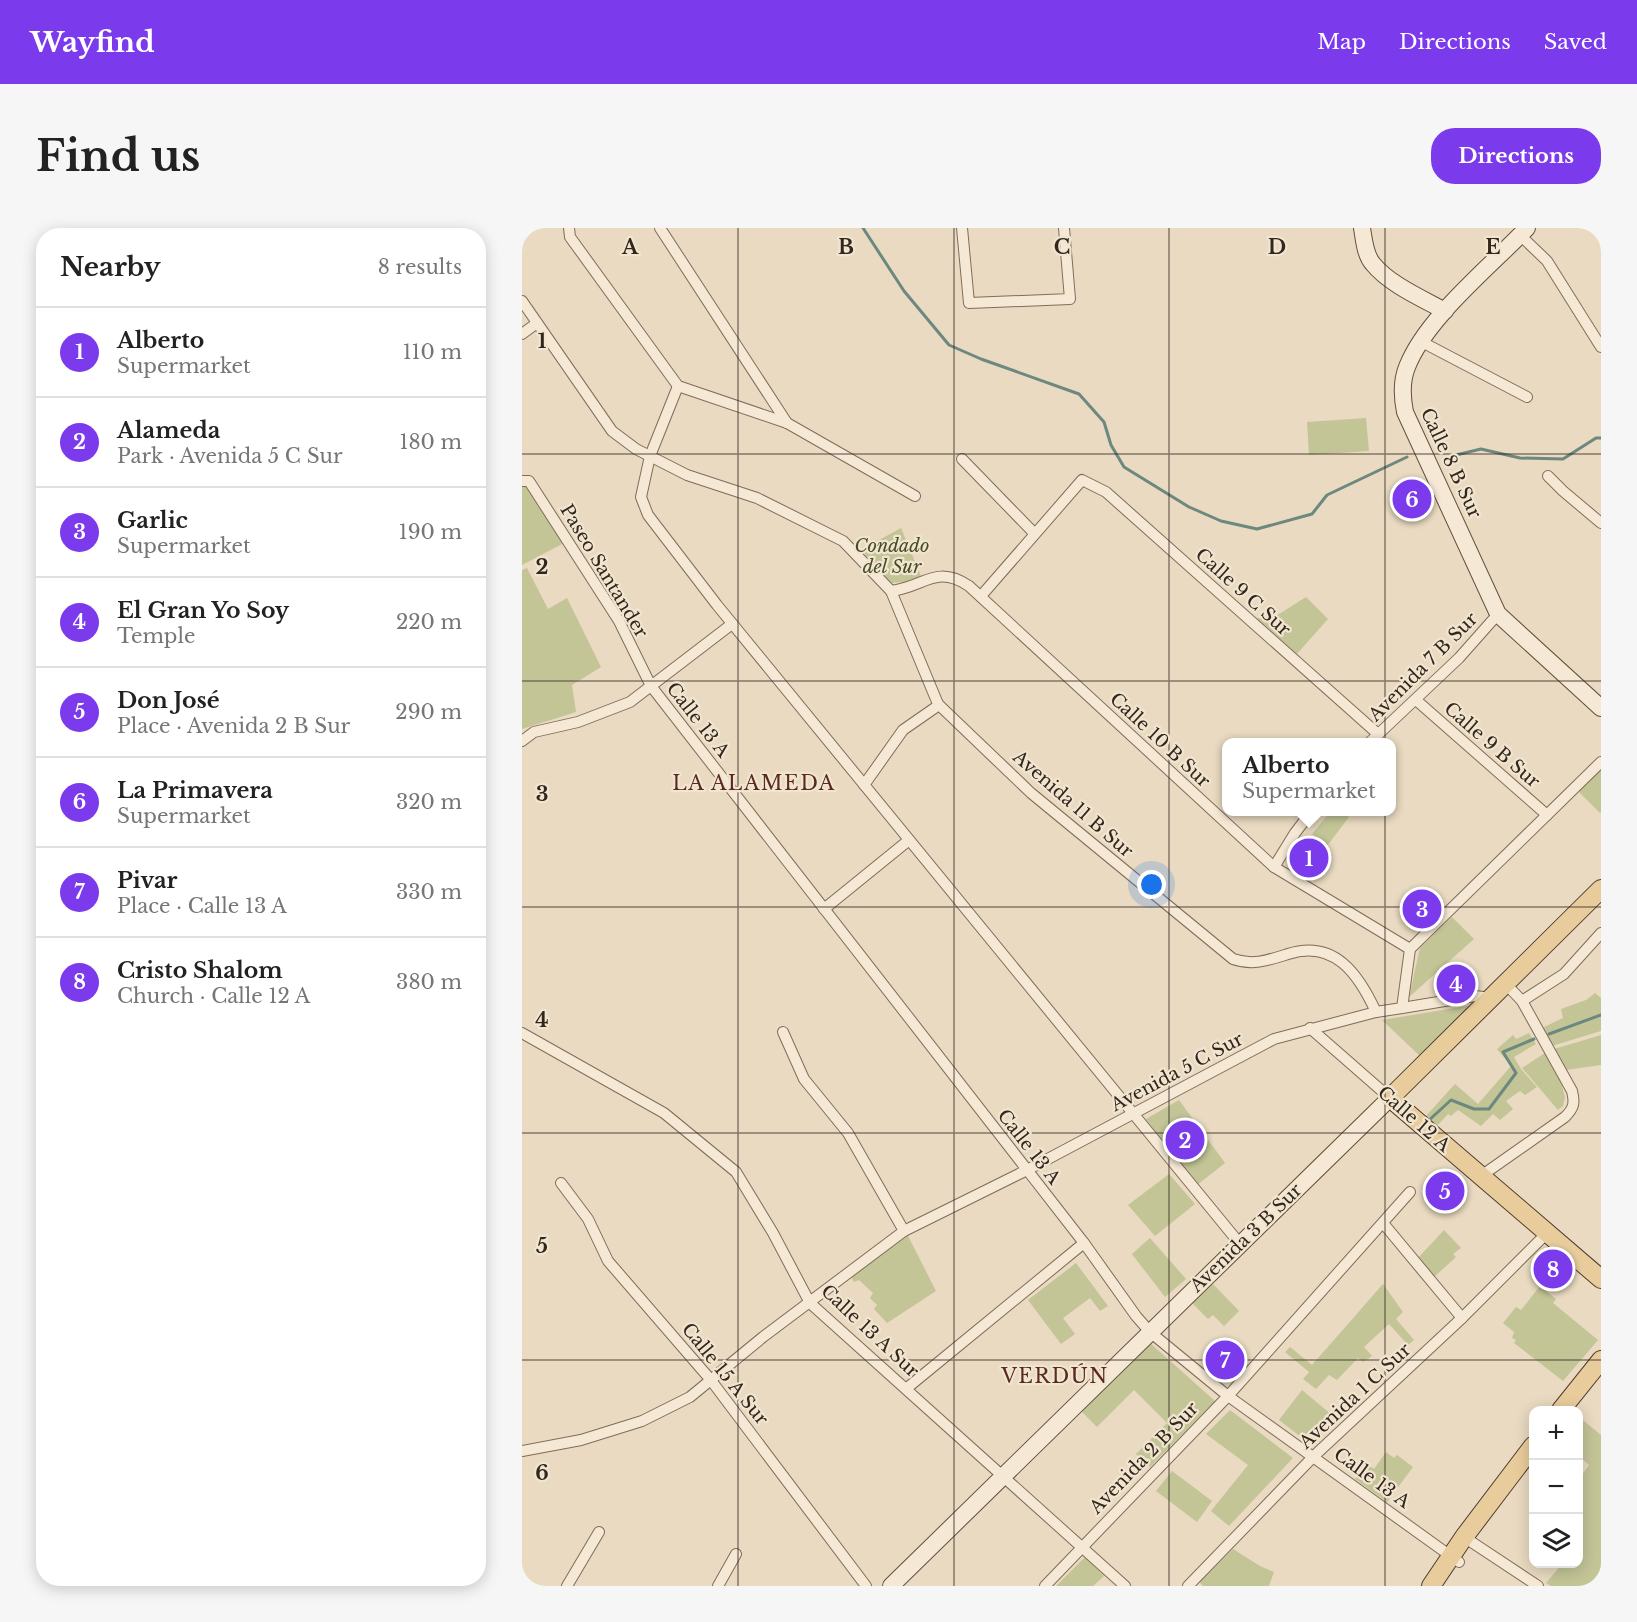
<!DOCTYPE html>
<html lang="en">
<head>
<meta charset="utf-8">
<style>
  body { margin:0; font-family:"Libre Baskerville",serif; background:#f6f6f6; color:#222 }
  .controls { position:absolute; right:18px; bottom:18px; display:grid; overflow:hidden; border-radius:12px; box-shadow:0 3px 15px #0003 }
  .controls button { width:54px; height:54px; display:grid; place-items:center; padding:0; border:0; border-bottom:2px solid #e0e0e0; background:#fff; color:#222; font:30px sans-serif }
  .you { position:absolute; left:630px; top:657px; width:21px; height:21px; margin:-15px; border:4px solid #fff; border-radius:50%; background:#1a73e8; box-shadow:0 0 0 9px #1a73e833 }
  .badge { display:grid; place-items:center; width:39px; height:39px; border-radius:50%; background:#7c3aed; color:#fff; font-size:20px; font-weight:700 }
  .pin { position:absolute; translate:-50% -50%; border:3px solid #fff; box-shadow:0 2px 6px #0006 }
  .popup { position:absolute; left:700px; top:510px; width:174px; height:78px; box-sizing:border-box; display:grid; place-content:center; border-radius:12px; background:#fff; filter:drop-shadow(0 2px 4px #0005); font-size:20px; white-space:nowrap; color:#767676 }
  .popup b { font-size:22px; color:#222 }
  .popup::after { content:''; position:absolute; left:50%; top:100%; margin-left:-12px; border:12px solid transparent; border-top-color:#fff }
  .list { margin:0; padding:0; list-style:none }
  h2 { display:flex; justify-content:space-between; align-items:center; height:78px; margin:0; padding:0 24px; font-size:26px }
  h2 small { font-size:20px; font-weight:400; color:#767676 }
  .list li { display:grid; grid-template-columns:39px 1fr auto; gap:18px; align-items:center; box-sizing:border-box; height:90px; padding:0 24px; border-top:2px solid #e0e0e0 }
  .list b { display:block; font-size:22px; white-space:nowrap }
  .list p { margin:0; font-size:20px; white-space:nowrap; color:#767676 }
  .list em { font-size:20px; font-style:normal; color:#767676 }
  .icon { flex:none; width:33px; height:33px; fill:none; stroke:currentColor; stroke-width:2; stroke-linecap:round; stroke-linejoin:round }
  .map { position:relative; flex:none; width:1079px; height:1358px; overflow:hidden; border-radius:24px }
  header { display:flex; align-items:center; gap:36px; box-sizing:border-box; height:84px; padding:0 30px; background:#7c3aed; color:#fff }
  header strong { font-size:28px }
  nav { display:flex; gap:33px; margin-inline-start:auto; font-size:21px }
  .intro { display:flex; align-items:center; justify-content:space-between; box-sizing:border-box; height:144px; padding:0 36px }
  h1 { margin:0; font-size:42px }
  .button { padding:15px 27px; border-radius:24px; background:#7c3aed; color:#fff; font-size:21px; font-weight:700 }
  main { display:flex; gap:36px; padding:0 36px }
  aside { flex:1; background:#fff; border-radius:24px; box-shadow:0 3px 15px #0003 }
  .map>svg:first-child { display:block }
  .green { fill:#c3c597 }
  .lines { fill:none; stroke-linecap:round; stroke-linejoin:round }
  .stream { stroke:#6c887f; stroke-width:3 }
  .street-casing { stroke:#806c5b; stroke-width:12 }
  .secondary-casing { stroke:#624e3e; stroke-width:18 }
  .primary-casing { stroke:#4e3b2f; stroke-width:20 }
  .street { stroke:#f5e8d4; stroke-width:10 }
  .secondary { stroke:#f5e8d4; stroke-width:16 }
  .primary { stroke:#e9cc9c; stroke-width:18 }
  .grid { fill:none; stroke:#32261d; stroke-width:1.5; stroke-opacity:0.55 }
  .labels { text-anchor:middle; dominant-baseline:central; stroke-width:4.5; stroke-linejoin:round; paint-order:stroke }
  .street-label { font-size:18px; fill:#32261d; stroke:#f1e5d0 }
  .park-label { font-size:18px; font-style:italic; fill:#454c26; stroke:#f1e5d0 }
  .neighbourhood-label { font-size:20px; letter-spacing:1.5px; fill:#5a2921; stroke:#f1e5d0 }
  .grid-label { font-size:20px; text-anchor:middle; font-weight:bold; fill:#32261d; stroke:#f1e5d0; stroke-width:4.5; stroke-linejoin:round; paint-order:stroke }
</style>
</head>
<body>
<header>
<strong>Wayfind</strong>
<nav><a>Map</a><a>Directions</a><a>Saved</a></nav>
</header>
<div class="intro"><h1>Find us</h1><a class="button">Directions</a></div>
<main>
<aside>
<h2>Nearby<small>8 results</small></h2>
<ul class="list">
<li><span class="badge">1</span><div><b>Alberto</b><p>Supermarket</p></div><em>110 m</em></li>
<li><span class="badge">2</span><div><b>Alameda</b><p>Park · Avenida 5 C Sur</p></div><em>180 m</em></li>
<li><span class="badge">3</span><div><b>Garlic</b><p>Supermarket</p></div><em>190 m</em></li>
<li><span class="badge">4</span><div><b>El Gran Yo Soy</b><p>Temple</p></div><em>220 m</em></li>
<li><span class="badge">5</span><div><b>Don José</b><p>Place · Avenida 2 B Sur</p></div><em>290 m</em></li>
<li><span class="badge">6</span><div><b>La Primavera</b><p>Supermarket</p></div><em>320 m</em></li>
<li><span class="badge">7</span><div><b>Pivar</b><p>Place · Calle 13 A</p></div><em>330 m</em></li>
<li><span class="badge">8</span><div><b>Cristo Shalom</b><p>Church · Calle 12 A</p></div><em>380 m</em></li>
</ul>
</aside>
<div class="map">
<svg width="1079" height="1358" viewBox="0 0 1079 1358">
  <rect width="100%" height="100%" fill="#e9dac1"/>
  <!-- green -->
  <g class="green">
    <path d="M 844,190 L 847,223 L 787,227 L 785,194 Z"/>
    <path d="M 0,258 L 6,258 L 42,315 L 0,337 Z"/>
    <path d="M 379,300 L 399,348 L 381,354 L 368,355 L 339,322 Z"/>
    <path d="M 5,340 L 26,381 L 45,370 L 79,439 L 50,457 L 54,484 L 0,501 L 0,342 Z"/>
    <path d="M 784,369 L 806,391 L 774,427 L 730,391 L 754,388 Z"/>
    <path d="M 1079,539 L 1079,584 L 1078,585 L 1056,563 Z"/>
    <path d="M 808,584 L 820,584 L 827,589 L 805,618 L 790,606 Z"/>
    <path d="M 930,689 L 952,711 L 887,769 L 898,720 Z"/>
    <path d="M 1073,765 L 1079,770 L 1079,803 L 1030,818 L 1020,800 L 1041,790 L 1039,781 L 1064,772 Z"/>
    <path d="M 951,777 L 899,829 L 860,792 Z"/>
    <path d="M 1007,805 L 1014,816 L 992,829 L 999,841 L 1015,859 L 1003,867 L 998,863 L 984,873 L 991,881 L 978,892 L 971,886 L 959,898 L 936,882 L 929,888 L 926,886 L 914,899 L 903,889 L 933,856 L 956,876 L 989,838 L 975,821 L 991,807 L 994,811 Z"/>
    <path d="M 1079,807 L 1079,837 L 1044,842 L 1032,821 Z"/>
    <path d="M 1023,825 L 1039,854 L 1043,869 L 1041,878 L 1036,882 L 1000,840 Z"/>
    <path d="M 657,872 L 703,935 L 675,957 L 624,891 Z"/>
    <path d="M 647,946 L 673,976 L 633,1008 L 606,977 Z"/>
    <path d="M 922,1002 L 939,1020 L 931,1026 L 934,1029 L 912,1049 L 897,1029 Z"/>
    <path d="M 385,1006 L 414,1063 L 365,1095 L 352,1081 L 355,1077 L 348,1070 L 351,1065 L 337,1052 L 332,1054 L 328,1046 Z"/>
    <path d="M 628,1010 L 664,1051 L 643,1069 L 610,1026 Z"/>
    <path d="M 554,1035 L 586,1078 L 578,1083 L 568,1070 L 541,1090 L 553,1106 L 539,1116 L 506,1072 Z"/>
    <path d="M 691,1056 L 717,1083 L 702,1098 L 691,1087 L 686,1091 L 670,1075 Z"/>
    <path d="M 861,1056 L 881,1084 L 874,1091 L 892,1112 L 886,1117 L 867,1096 L 842,1119 L 850,1128 L 841,1134 L 836,1130 L 815,1152 L 807,1147 L 794,1161 L 781,1151 L 787,1144 L 763,1124 L 768,1119 L 790,1137 Z"/>
    <path d="M 1018,1058 L 1034,1071 L 1031,1075 L 1076,1112 L 1041,1153 L 992,1115 L 994,1112 L 990,1110 L 992,1104 L 981,1095 L 994,1079 L 999,1082 Z"/>
    <path d="M 627,1114 L 693,1173 L 628,1239 L 614,1226 L 645,1195 L 612,1162 L 575,1199 L 559,1183 Z"/>
    <path d="M 780,1162 L 816,1192 L 788,1216 L 757,1192 Z"/>
    <path d="M 708,1182 L 771,1230 L 707,1298 L 689,1283 L 726,1237 L 684,1206 Z"/>
    <path d="M 1057,1189 L 1079,1207 L 1079,1358 L 1029,1358 L 1024,1355 L 1040,1336 L 1056,1336 L 1057,1314 L 1059,1310 L 1057,1308 L 1057,1251 L 1067,1237 L 1057,1228 Z"/>
    <path d="M 864,1224 L 872,1230 L 875,1227 L 891,1239 L 865,1274 L 833,1251 L 845,1236 L 852,1241 Z"/>
    <path d="M 650,1243 L 690,1273 L 675,1294 L 634,1263 Z"/>
    <path d="M 711,1321 L 738,1338 L 752,1344 L 747,1358 L 681,1358 L 677,1354 Z"/>
    <path d="M 563,1329 L 582,1348 L 571,1358 L 534,1358 Z"/>
  </g>
  <g class="lines">
    <!-- stream -->
    <g class="stream">
      <path d="M 341,0 L 382,63 L 427,117 L 459,131 L 557,166 L 582,194 L 589,217 L 602,239 L 667,279 L 699,293 L 735,301 L 790,286 L 805,267 L 885,229"/>
      <path d="M 930,228 L 959,221 L 998,230 L 1041,231 L 1074,210 L 1079,210"/>
      <path d="M 1027,806 L 1079,787"/>
      <path d="M 905,894 L 929,872 L 952,881 L 967,881 L 994,845 L 981,824 L 1012,811"/>
    </g>
    <!-- street casing -->
    <g class="street-casing">
      <g id="street">
        <path d="M 47,0 L 48,9 L 156,158 L 265,195 L 393,268"/>
        <path d="M 138,0 L 265,195"/>
        <path d="M 440,0 L 447,75 L 548,71 L 542,0"/>
        <path d="M 998,7 L 1025,33 L 1079,119"/>
        <path d="M 0,73 L 90,203 L 114,221 L 165,247 L 235,270 L 321,313 L 369,363 L 416,476 L 509,565 L 711,731 C 731,738 747,732 766,726 C 813,711 837,747 854,784"/>
        <path d="M 0,106 L 15,95"/>
        <path d="M 898,113 L 1005,169"/>
        <path d="M 156,158 L 128,228 L 119,269 L 126,287 L 195,377 L 718,1016"/>
        <path d="M 440,231 L 512,305"/>
        <path d="M 1026,248 L 1041,263 L 1079,295"/>
        <path d="M 0,253 L 7,253 L 97,393 L 129,458 L 562,1015 L 614,1088 L 628,1104 L 706,1168 L 937,1334"/>
        <path d="M 369,363 C 402,359 414,336 447,358 L 752,639 L 888,721"/>
        <path d="M 459,368 L 560,252 L 584,264 L 856,506"/>
        <path d="M 894,472 L 1025,587"/>
        <path d="M 0,513 L 12,504 L 56,494 L 108,474 L 210,396"/>
        <path d="M 848,514 L 937,430 L 976,386"/>
        <path d="M 342,557 L 381,502 L 417,477"/>
        <path d="M 752,639 L 773,605 L 789,584"/>
        <path d="M 302,681 L 387,612"/>
        <path d="M 1000,773 L 1042,746 L 1079,705"/>
        <path d="M 880,780 L 953,768 L 969,770"/>
        <path d="M 788,800 L 868,870"/>
        <path d="M 261,804 L 282,851 L 326,905 L 382,1003"/>
        <path d="M 0,805 L 142,885 L 214,944 L 251,1005 L 288,1075 L 603,1358"/>
        <path d="M 959,948 L 1043,889 C 1052,880 1053,875 1050,863 L 1000,773 L 983,755"/>
        <path d="M 39,955 L 66,991 L 86,1033 L 188,1151 L 344,1358"/>
        <path d="M 861,995 L 940,1090"/>
        <path d="M 385,1160 L 562,1015"/>
        <path d="M 0,1223 L 59,1212 L 120,1193 L 168,1169 L 241,1109 L 382,1003 L 505,942 L 752,811 L 854,784 L 880,780 L 888,721 L 1079,534"/>
        <path d="M 942,1309 L 1016,1358"/>
        <path d="M 45,1358 L 77,1304"/>
        <path d="M 196,1358 L 214,1326"/>
        <path d="M 523,1358 L 706,1168 L 888,964"/>
        <path d="M 666,1358 L 792,1228 L 940,1090 L 1025,1005"/>
      </g>
    </g>
    <!-- secondary casing -->
    <g class="secondary-casing">
      <g id="secondary">
        <path d="M 840,0 C 842,12 843,27 851,36 C 867,56 901,71 923,83"/>
        <path d="M 1005,0 C 968,39 904,90 885,139 C 879,154 880,169 883,184 L 976,386 L 1079,480"/>
        <path d="M 369,1358 L 868,870"/>
      </g>
    </g>
    <!-- primary casing -->
    <g class="primary-casing">
      <g id="primary">
        <path d="M 1079,661 L 868,870 L 1079,1051"/>
        <path d="M 1039,1182 L 1079,1132"/>
        <path d="M 909,1358 L 942,1309 L 1011,1218"/>
      </g>
    </g>
    <!-- street -->
    <use href="#street" class="street"/>
    <!-- secondary -->
    <use href="#secondary" class="secondary"/>
    <!-- primary -->
    <use href="#primary" class="primary"/>
  </g>
  <!-- grid -->
  <path class="grid" d="M 216,0 L 216,1358M 432,0 L 432,1358M 647,0 L 647,1358M 863,0 L 863,1358M 0,226 L 1079,226M 0,453 L 1079,453M 0,679 L 1079,679M 0,905 L 1079,905M 0,1132 L 1079,1132"/>
  <g class="labels">
    <!-- street labels -->
    <g class="street-label">
      <text transform="translate(929 235) rotate(65)">Calle 8 B Sur</text>
      <text transform="translate(82 343) rotate(59)">Paseo Santander</text>
      <text transform="translate(721 364) rotate(42)">Calle 9 C Sur</text>
      <text transform="translate(901 439) rotate(-45)">Avenida 7 B Sur</text>
      <text transform="translate(176 492) rotate(52)">Calle 13 A</text>
      <text transform="translate(638 512) rotate(43)">Calle 10 B Sur</text>
      <text transform="translate(970 517) rotate(41)">Calle 9 B Sur</text>
      <text transform="translate(551 576) rotate(41)">Avenida 11 B Sur</text>
      <text transform="translate(655 844) rotate(-28)">Avenida 5 C Sur</text>
      <text transform="translate(892 891) rotate(41)">Calle 12 A</text>
      <text transform="translate(507 919) rotate(52)">Calle 13 A</text>
      <text transform="translate(724 1010) rotate(-44)">Avenida 3 B Sur</text>
      <text transform="translate(348 1103) rotate(43)">Calle 13 A Sur</text>
      <text transform="translate(203 1146) rotate(51)">Calle 15 A Sur</text>
      <text transform="translate(833 1168) rotate(-43)">Avenida 1 C Sur</text>
      <text transform="translate(622 1230) rotate(-46)">Avenida 2 B Sur</text>
      <text transform="translate(850 1250) rotate(36)">Calle 13 A</text>
    </g>
    <!-- park labels -->
    <g class="park-label">
      <text x="370" y="318">Condado<tspan x="370" dy="21">del Sur</tspan></text>
    </g>
    <!-- neighbourhood labels -->
    <g class="neighbourhood-label">
      <text x="232" y="555">LA ALAMEDA</text>
      <text x="533" y="1148">VERDÚN</text>
    </g>
  </g>
  <g class="grid-label">
    <text x="108" y="26">A</text>
    <text x="324" y="26">B</text>
    <text x="540" y="26">C</text>
    <text x="755" y="26">D</text>
    <text x="971" y="26">E</text>
    <text x="20" y="120">1</text>
    <text x="20" y="346">2</text>
    <text x="20" y="573">3</text>
    <text x="20" y="799">4</text>
    <text x="20" y="1025">5</text>
    <text x="20" y="1252">6</text>
  </g>
</svg>
<div class="controls">
<button>+</button>
<button>−</button>
<button><svg class="icon" aria-label="layers" viewBox="0 0 24 24"><path d="M12 4l9 5-9 5-9-5zM3 14l9 5 9-5"/></svg></button>
</div>
<div class="you"></div>
<div class="pin badge" style="left:787px;top:630px">1</div>
<div class="popup"><b>Alberto</b>Supermarket</div>
<div class="pin badge" style="left:663px;top:912px">2</div>
<div class="pin badge" style="left:900px;top:681px">3</div>
<div class="pin badge" style="left:934px;top:756px">4</div>
<div class="pin badge" style="left:923px;top:963px">5</div>
<div class="pin badge" style="left:890px;top:271px">6</div>
<div class="pin badge" style="left:703px;top:1132px">7</div>
<div class="pin badge" style="left:1031px;top:1041px">8</div>
</div>
</main>
</body>
</html>
